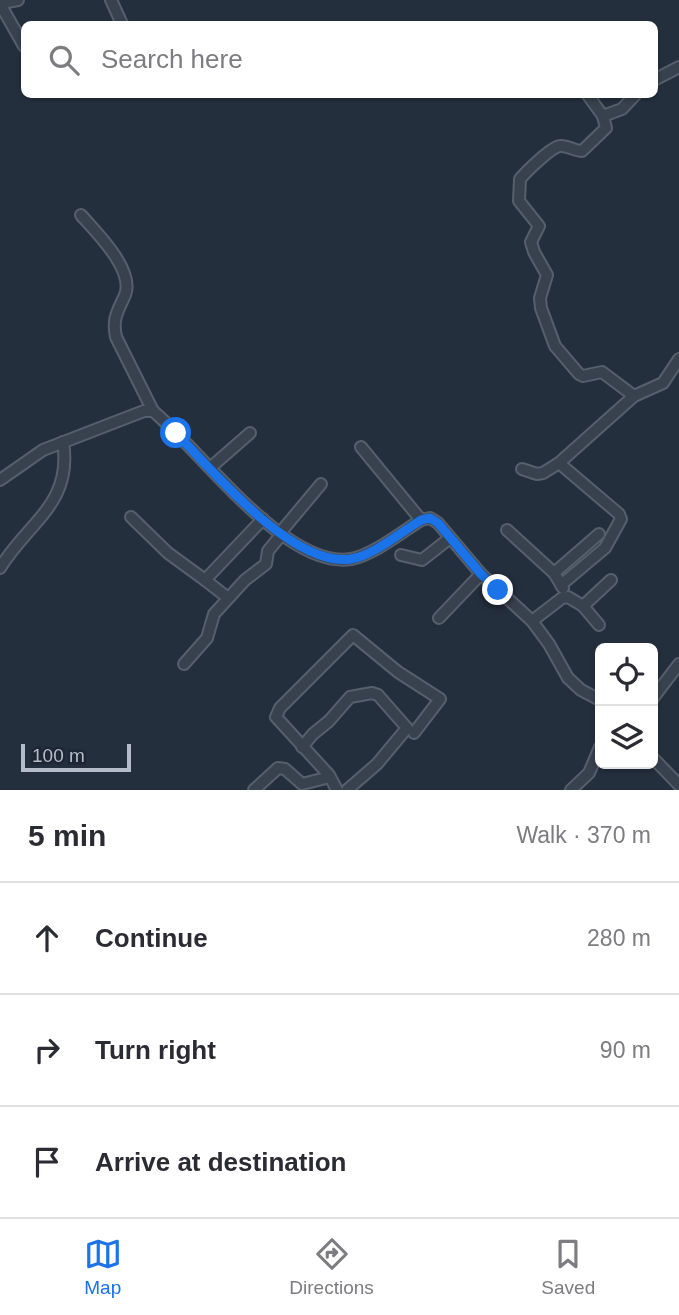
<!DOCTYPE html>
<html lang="en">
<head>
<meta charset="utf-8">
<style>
  body { margin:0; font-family:Helvetica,sans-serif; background:#f2f2f3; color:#2b2b33 }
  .controls { position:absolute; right:21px; bottom:21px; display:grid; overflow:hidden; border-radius:10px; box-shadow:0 2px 5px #0004 }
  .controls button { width:63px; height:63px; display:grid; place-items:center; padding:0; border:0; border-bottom:2px solid #e1e1e2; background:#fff; color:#2b2b33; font:35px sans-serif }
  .scale { position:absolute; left:21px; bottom:18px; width:110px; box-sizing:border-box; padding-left:7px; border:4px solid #b4bcc9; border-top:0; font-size:19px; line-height:24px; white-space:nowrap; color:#b4bcc9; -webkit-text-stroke:5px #1d2633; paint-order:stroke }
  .stop { position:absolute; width:21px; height:21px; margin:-16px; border:5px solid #1a73e8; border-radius:50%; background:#fff }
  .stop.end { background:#1a73e8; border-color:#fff; box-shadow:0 2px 7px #0008 }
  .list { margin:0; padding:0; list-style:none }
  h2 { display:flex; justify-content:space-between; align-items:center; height:91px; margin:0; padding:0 28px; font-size:30px }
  h2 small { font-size:23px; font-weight:400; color:#7c7c81 }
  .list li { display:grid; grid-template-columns:46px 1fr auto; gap:21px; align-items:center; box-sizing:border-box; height:112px; padding:0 28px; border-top:2px solid #e1e1e2 }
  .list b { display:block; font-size:26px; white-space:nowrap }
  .list em { font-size:23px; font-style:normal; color:#7c7c81 }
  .icon { flex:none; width:38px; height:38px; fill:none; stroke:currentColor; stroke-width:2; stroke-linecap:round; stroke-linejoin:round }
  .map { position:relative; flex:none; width:679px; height:790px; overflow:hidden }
  .search { position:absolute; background:#fff; box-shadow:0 2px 5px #0004; left:21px; right:21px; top:21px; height:77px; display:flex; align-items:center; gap:18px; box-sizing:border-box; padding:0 24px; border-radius:10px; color:#7c7c81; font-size:26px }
  .sheet { height:427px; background:#fff }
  nav { display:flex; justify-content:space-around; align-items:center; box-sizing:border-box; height:98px; border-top:2px solid #e1e1e2; background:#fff; font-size:19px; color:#7c7c81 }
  nav a { display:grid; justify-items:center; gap:4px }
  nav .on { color:#1a73e8 }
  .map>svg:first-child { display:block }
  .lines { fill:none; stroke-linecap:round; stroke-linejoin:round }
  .minor-casing { stroke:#565f6c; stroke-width:14 }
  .minor { stroke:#38414e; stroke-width:10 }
  .route { stroke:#1a73e8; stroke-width:9 }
</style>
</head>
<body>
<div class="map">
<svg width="679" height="790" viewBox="0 0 679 790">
  <rect width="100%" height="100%" fill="#242f3e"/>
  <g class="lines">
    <!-- minor casing -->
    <g class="minor-casing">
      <g id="minor">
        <path d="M 0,0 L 7,2 L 18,0"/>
        <path d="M 111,0 L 122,24"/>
        <path d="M 0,4 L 24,46"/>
        <path d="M 654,80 L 679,67"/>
        <path d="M 587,94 L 603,116 L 606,128 L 582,151 C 574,151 567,145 560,146 C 551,147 526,172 520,179 L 519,201 L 539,226 L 531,242 L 534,252 L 547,275 L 540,298 L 541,308 L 555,346 L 579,374 L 583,376 L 602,372 L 634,396"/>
        <path d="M 603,116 L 622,109 L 636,94"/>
        <path d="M 81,215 C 96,232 135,270 125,295 C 118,311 112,318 116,337 L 153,411"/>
        <path d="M 361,447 L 421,520"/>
        <path d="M 559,463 L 619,514 L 621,519 L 605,548 L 561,585"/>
        <path d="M 210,468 L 250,433"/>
        <path d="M 522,469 L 537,474 L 543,473 L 559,463 L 634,396 L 663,383 L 679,359"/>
        <path d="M 0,480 L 43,450 L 144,411 L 153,411 C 200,450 286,570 351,559 C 373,555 402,532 421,520 L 430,518 L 438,523 L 481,574 L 532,621 L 549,644 L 568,678 L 581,690 L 600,700"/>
        <path d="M 131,517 L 168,553 L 205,580 L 263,519"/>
        <path d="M 507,530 L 554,573 L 563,588"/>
        <path d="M 280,533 L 321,484"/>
        <path d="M 401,555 L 422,560 L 450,538"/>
        <path d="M 0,568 C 28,522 73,504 63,442"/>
        <path d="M 554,573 L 599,534"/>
        <path d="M 205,580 L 228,598"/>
        <path d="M 583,606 L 599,625"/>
        <path d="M 439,618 L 481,574"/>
        <path d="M 532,621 L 562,598 L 568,597 L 583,606 L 611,580"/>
        <path d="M 184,664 L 207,638 L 214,614 L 245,580 L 266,564 L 268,551 L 281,535"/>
        <path d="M 653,698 L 679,664"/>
        <path d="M 302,747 L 313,734 L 329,721 L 350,697 L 372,693 L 378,695 L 407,728 L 377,764 L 347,790"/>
        <path d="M 653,758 L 679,785"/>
        <path d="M 254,790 L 278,768 L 285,769 L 302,784 L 330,777"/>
        <path d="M 337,790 L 329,775 L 276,717 L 280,708 L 353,635 L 398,672 L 440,699 L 414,733"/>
        <path d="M 571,790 L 589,773 L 600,747"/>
      </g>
    </g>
    <!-- minor -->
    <use href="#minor" class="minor"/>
  </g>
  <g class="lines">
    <!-- route -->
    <path class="route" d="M 176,433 C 213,471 293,568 351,559 C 372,556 402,532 421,520 L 430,518 L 438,523 L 481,574 L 498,590"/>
  </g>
</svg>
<div class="controls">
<button><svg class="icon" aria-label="locate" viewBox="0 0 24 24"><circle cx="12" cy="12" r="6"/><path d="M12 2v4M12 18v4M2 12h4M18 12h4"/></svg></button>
<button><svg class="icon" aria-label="layers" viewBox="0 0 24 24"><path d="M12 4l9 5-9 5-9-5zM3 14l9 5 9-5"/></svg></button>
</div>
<div class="scale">100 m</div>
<div class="stop" style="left:176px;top:433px"></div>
<div class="stop end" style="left:498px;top:590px"></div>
<div class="search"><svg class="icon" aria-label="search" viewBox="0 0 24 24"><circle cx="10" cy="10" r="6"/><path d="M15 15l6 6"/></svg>Search here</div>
</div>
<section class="sheet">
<h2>5 min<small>Walk · 370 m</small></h2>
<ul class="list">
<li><svg class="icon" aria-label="ahead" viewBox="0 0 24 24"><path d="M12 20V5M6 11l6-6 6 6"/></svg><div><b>Continue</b></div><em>280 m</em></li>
<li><svg class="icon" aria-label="right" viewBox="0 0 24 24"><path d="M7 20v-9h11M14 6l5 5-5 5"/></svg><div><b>Turn right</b></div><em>90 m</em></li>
<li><svg class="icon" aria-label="arrive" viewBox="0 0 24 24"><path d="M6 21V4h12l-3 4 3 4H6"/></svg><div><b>Arrive at destination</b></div></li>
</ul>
</section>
<nav>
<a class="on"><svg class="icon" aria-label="map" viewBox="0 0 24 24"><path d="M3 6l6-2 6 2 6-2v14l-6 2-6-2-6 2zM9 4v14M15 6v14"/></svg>Map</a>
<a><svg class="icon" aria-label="directions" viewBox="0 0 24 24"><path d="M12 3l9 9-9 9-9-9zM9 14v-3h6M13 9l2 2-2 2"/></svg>Directions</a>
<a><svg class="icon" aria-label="saved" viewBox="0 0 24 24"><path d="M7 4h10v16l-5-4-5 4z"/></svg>Saved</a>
</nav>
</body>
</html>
